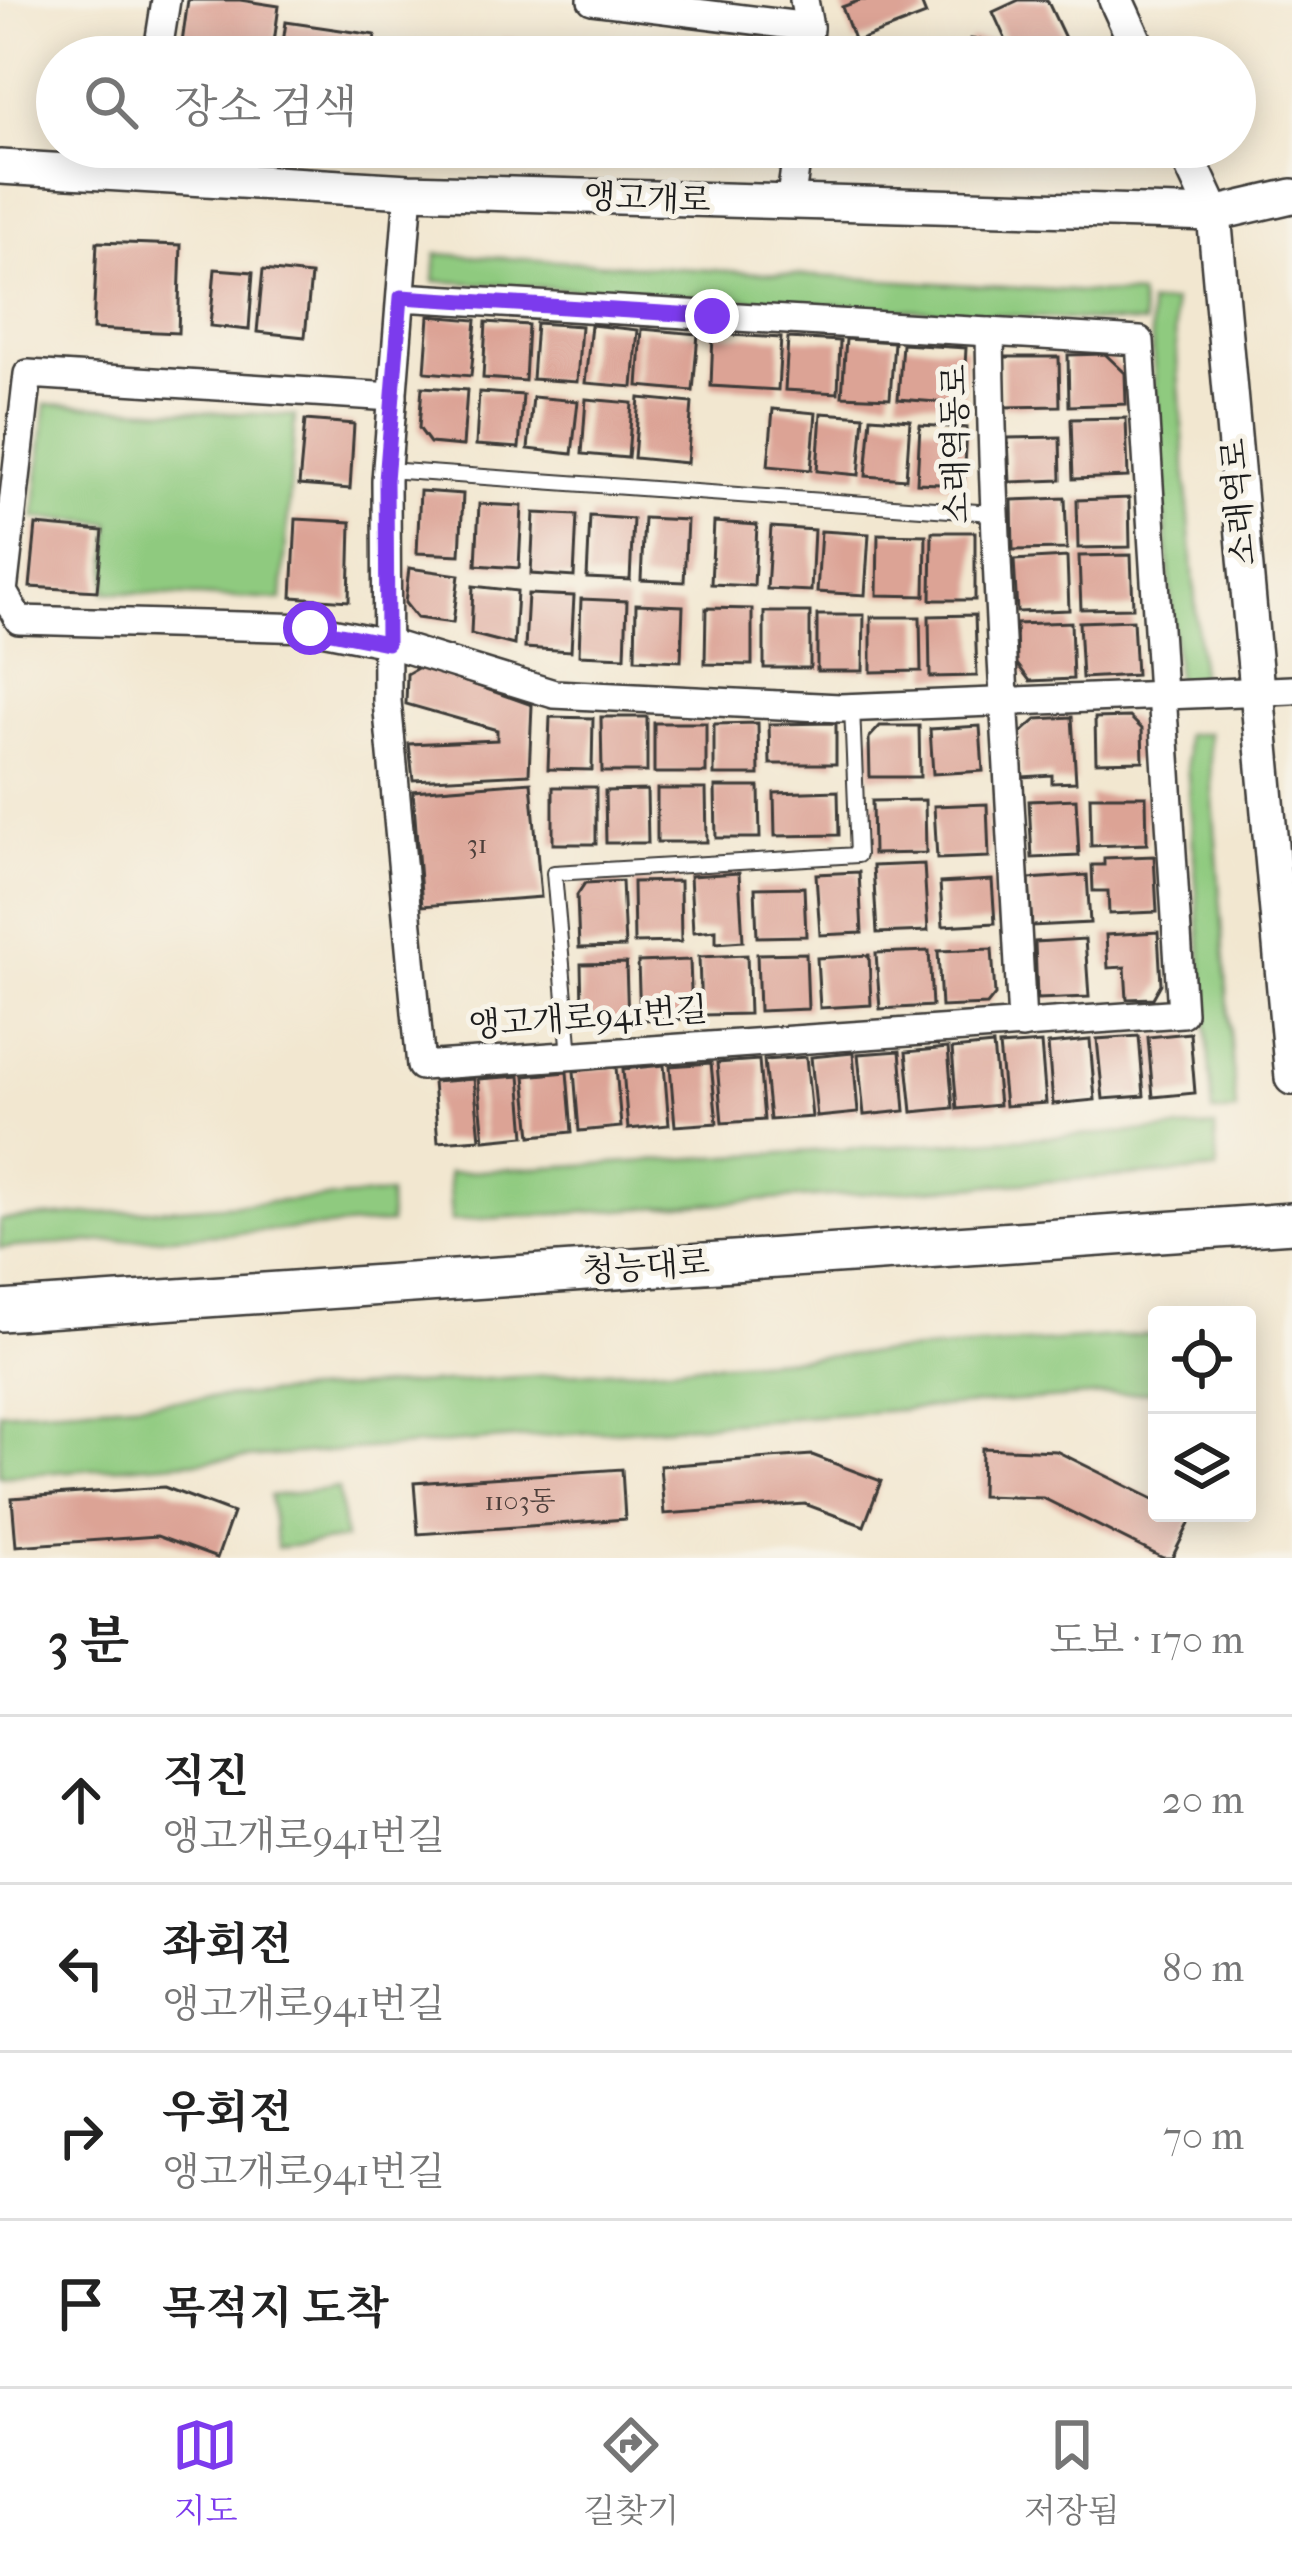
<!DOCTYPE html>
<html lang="ko">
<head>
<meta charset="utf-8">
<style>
  body { margin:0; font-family:"IM FELL French Canon","Noto Serif KR",serif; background:#f6f6f6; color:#222 }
  .controls { position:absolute; right:36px; bottom:36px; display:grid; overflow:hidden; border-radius:12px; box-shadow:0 6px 30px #0003 }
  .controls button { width:108px; height:108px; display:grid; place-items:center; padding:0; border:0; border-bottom:3px solid #e0e0e0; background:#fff; color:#222; font:60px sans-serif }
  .stop { position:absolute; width:36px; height:36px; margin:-27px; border:9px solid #7c3aed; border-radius:50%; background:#fff }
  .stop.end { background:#7c3aed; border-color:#fff; box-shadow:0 3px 12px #0008 }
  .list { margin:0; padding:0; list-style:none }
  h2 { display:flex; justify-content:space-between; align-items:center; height:156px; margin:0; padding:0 48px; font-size:51px }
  h2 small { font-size:39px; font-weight:400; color:#767676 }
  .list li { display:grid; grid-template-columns:78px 1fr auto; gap:36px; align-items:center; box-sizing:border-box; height:168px; padding:0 48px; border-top:3px solid #e0e0e0 }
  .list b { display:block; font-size:45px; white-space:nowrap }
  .list p { margin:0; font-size:39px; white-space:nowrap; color:#767676 }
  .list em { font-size:39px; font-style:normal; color:#767676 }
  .icon { flex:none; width:66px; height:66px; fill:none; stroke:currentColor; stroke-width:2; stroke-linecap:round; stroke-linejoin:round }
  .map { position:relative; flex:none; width:1292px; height:1558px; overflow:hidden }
  .search { position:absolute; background:#fff; box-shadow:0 6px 30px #0003; left:36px; right:36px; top:36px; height:132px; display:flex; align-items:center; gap:30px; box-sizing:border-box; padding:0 42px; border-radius:66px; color:#767676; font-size:45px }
  .sheet { height:828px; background:#fff }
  nav { display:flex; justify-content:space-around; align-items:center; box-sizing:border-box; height:168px; border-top:3px solid #e0e0e0; background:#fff; font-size:33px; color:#767676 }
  nav a { display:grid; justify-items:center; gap:6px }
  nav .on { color:#7c3aed }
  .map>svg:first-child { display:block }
  .green { fill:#8fca7f; stroke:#56734e; stroke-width:3 }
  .building { fill:#dca395 }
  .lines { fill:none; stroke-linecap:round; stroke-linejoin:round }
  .service-casing { stroke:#3c3a37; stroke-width:18 }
  .minor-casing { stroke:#3c3a37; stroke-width:32 }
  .tertiary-casing { stroke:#3c3a37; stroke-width:38 }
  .secondary-casing { stroke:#3c3a37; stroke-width:44 }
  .service { stroke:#fff; stroke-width:14 }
  .minor { stroke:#fff; stroke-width:27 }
  .tertiary { stroke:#fff; stroke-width:33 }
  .secondary { stroke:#fff; stroke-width:39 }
  .route { stroke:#7c3aed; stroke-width:15 }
  .labels { text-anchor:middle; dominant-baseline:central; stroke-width:10; stroke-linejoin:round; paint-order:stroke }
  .number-label { font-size:27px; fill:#4c3e3a }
  .street-label { font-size:33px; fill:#1c1c1c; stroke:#f7f3e8 }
</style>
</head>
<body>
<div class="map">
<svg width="1292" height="1558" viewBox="0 0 1292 1558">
  <rect width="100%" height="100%" fill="#f7f3e8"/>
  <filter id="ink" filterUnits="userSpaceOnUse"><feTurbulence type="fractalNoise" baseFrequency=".00833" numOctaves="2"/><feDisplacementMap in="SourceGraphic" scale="24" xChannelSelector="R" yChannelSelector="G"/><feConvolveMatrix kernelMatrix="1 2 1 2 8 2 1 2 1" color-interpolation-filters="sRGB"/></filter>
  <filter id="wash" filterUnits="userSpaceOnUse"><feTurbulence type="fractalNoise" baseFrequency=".004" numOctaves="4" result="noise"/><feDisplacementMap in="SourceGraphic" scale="48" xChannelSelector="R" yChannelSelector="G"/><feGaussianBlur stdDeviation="2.7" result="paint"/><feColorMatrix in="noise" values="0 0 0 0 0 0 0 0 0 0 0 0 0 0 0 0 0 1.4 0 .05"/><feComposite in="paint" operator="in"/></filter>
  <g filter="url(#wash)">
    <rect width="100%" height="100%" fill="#f2e7d0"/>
    <!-- green -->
    <g class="green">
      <path d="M 436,254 L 1139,295 L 1144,324 L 434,281 Z"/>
      <path d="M 1173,302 L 1201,680 L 1177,682 L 1149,304 Z"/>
      <path d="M 46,404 L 295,416 L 282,600 L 105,592 L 111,523 L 34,518 Z"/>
      <path d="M 1208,733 L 1236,1111 L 1213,1113 L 1185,735 Z"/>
      <path d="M 1215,1127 L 1217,1170 L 451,1221 L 448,1173 Z"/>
      <path d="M 389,1194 L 390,1223 L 0,1248 L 0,1220 Z"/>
      <path d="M 1157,1334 L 1157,1391 L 0,1476 L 0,1412 Z"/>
      <path d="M 338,1488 L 345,1539 L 277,1548 L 270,1496 Z"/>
    </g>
    <g id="blocks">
      <!-- building -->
      <g class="building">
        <path d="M 188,0 L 240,0 L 279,6 L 272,57 L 180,57 Z"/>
        <path d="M 861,0 L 920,0 L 926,15 L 855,42 L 842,7 Z"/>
        <path d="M 1019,0 L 1047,0 L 1074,57 L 968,57 L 970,39 L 1007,43 L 993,12 Z"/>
        <path d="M 286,22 L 375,35 L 372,57 L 281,57 Z"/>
        <path d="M 503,38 L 607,51 L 606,57 L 500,57 Z"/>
        <path d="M 388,46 L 418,50 L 417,57 L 387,57 Z"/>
        <path d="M 628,46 L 697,54 L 696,57 L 627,57 Z"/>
        <path d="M 97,242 L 181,245 L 178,333 L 93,329 Z"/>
        <path d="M 215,269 L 253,272 L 249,330 L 210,326 Z"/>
        <path d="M 263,270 L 311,275 L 305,337 L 257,332 Z"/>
        <path d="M 429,316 L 476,320 L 471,376 L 425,372 Z"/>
        <path d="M 486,322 L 528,325 L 525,381 L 483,378 Z"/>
        <path d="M 536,323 L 581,326 L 577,382 L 532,379 Z"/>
        <path d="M 591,325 L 638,330 L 633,387 L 585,383 Z"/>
        <path d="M 642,329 L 698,334 L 693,391 L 638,386 Z"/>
        <path d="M 713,334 L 781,338 L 778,390 L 711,386 Z"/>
        <path d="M 788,338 L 840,341 L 838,393 L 785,390 Z"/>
        <path d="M 846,339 L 894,342 L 890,398 L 842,396 Z"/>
        <path d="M 902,344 L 966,348 L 963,404 L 898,399 Z"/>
        <path d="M 1105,354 L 1125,373 L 1126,404 L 1069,406 L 1068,355 Z"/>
        <path d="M 1003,357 L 1059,357 L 1060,406 L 1004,407 Z"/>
        <path d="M 422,387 L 467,390 L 463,446 L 430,443 L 419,428 Z"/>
        <path d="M 479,392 L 523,395 L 519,448 L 476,445 Z"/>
        <path d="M 533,397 L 578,401 L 572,454 L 528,449 Z"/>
        <path d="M 639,398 L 692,403 L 687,463 L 634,458 Z"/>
        <path d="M 586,399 L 632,403 L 628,458 L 582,454 Z"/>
        <path d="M 773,409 L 816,413 L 811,470 L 768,466 Z"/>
        <path d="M 821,413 L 864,416 L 859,475 L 817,471 Z"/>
        <path d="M 871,417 L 910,420 L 906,479 L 866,476 Z"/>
        <path d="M 1126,418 L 1128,477 L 1073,479 L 1071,419 Z"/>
        <path d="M 305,420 L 354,424 L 350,489 L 299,485 Z"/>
        <path d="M 920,425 L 967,428 L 964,485 L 917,483 Z"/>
        <path d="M 1060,437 L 1061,480 L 1010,482 L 1008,438 Z"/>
        <path d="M 420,491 L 463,494 L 460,555 L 417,553 Z"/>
        <path d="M 1065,498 L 1067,549 L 1013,550 L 1012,500 Z"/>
        <path d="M 1129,498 L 1130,547 L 1078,548 L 1077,500 Z"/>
        <path d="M 479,504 L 522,506 L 519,568 L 476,565 Z"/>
        <path d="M 534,513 L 577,515 L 574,577 L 531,574 Z"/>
        <path d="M 590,516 L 633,519 L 630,580 L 587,578 Z"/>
        <path d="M 644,518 L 687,520 L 684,582 L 641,580 Z"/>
        <path d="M 296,519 L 351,522 L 349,601 L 292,597 Z"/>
        <path d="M 714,522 L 757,525 L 754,586 L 711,584 Z"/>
        <path d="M 36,525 L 103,531 L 97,591 L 30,587 Z"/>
        <path d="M 771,527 L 814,530 L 811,591 L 767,589 Z"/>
        <path d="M 821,531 L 869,534 L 865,595 L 817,592 Z"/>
        <path d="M 932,532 L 975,532 L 975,600 L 931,600 Z"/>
        <path d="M 878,534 L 926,535 L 925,596 L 877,595 Z"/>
        <path d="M 1131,555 L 1133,608 L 1081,609 L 1079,556 Z"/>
        <path d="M 1067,557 L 1069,610 L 1017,612 L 1014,560 Z"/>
        <path d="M 409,568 L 459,575 L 453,623 L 417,618 L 405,603 Z"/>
        <path d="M 473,586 L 517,591 L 514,645 L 471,634 Z"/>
        <path d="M 528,594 L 574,596 L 571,651 L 525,648 Z"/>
        <path d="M 581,599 L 627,601 L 625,657 L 579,655 Z"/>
        <path d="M 636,604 L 683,606 L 681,661 L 635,659 Z"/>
        <path d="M 706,608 L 752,609 L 752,665 L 705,664 Z"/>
        <rect x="764" y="612" width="46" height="56"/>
        <path d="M 817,615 L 864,615 L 863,671 L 817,671 Z"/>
        <path d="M 975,615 L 977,676 L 930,677 L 929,616 Z"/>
        <path d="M 871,617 L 920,617 L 921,671 L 871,672 Z"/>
        <path d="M 1133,620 L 1136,675 L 1082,678 L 1079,622 Z"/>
        <path d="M 1071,622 L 1073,679 L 1030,681 L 1017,664 L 1016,624 Z"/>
        <path d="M 421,666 L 532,705 L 529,774 L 413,780 L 409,744 L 497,740 L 497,730 L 406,704 L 407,674 Z"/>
        <path d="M 550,717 L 593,718 L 592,770 L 548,769 Z"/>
        <path d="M 601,717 L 647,717 L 647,772 L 602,772 Z"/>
        <path d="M 1072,717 L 1076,782 L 1052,783 L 1052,775 L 1022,777 L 1020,734 L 1037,719 Z"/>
        <path d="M 1130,717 L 1142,729 L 1143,761 L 1096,762 L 1095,718 Z"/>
        <rect x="654" y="723" width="52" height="50"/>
        <path d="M 758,723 L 759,775 L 714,775 L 714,724 Z"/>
        <path d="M 836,723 L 836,764 L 770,764 L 769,724 Z"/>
        <path d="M 880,726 L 919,726 L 920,777 L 870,777 L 869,738 Z"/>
        <path d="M 980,726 L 983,771 L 933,774 L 930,729 Z"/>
        <path d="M 531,782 L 541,897 L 422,906 L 413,791 Z"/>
        <rect x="553" y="787" width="43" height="57"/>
        <path d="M 715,787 L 759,787 L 760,838 L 716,838 Z"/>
        <path d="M 657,789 L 706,789 L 707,842 L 657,842 Z"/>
        <path d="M 647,790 L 648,843 L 606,843 L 605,791 Z"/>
        <path d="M 838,791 L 839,835 L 775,836 L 774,793 Z"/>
        <path d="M 1090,796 L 1146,796 L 1147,844 L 1091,846 Z"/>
        <path d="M 1076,799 L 1079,856 L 1032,858 L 1029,801 Z"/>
        <path d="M 925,800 L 926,853 L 873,854 L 872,801 Z"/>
        <path d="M 987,804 L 989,857 L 937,859 L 934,806 Z"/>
        <path d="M 1154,856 L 1157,912 L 1109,914 L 1108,891 L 1093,891 L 1092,865 L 1104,865 L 1104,858 Z"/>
        <path d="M 924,864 L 928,931 L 877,933 L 873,866 Z"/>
        <path d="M 859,872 L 862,933 L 820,935 L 816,874 Z"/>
        <path d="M 739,873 L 743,941 L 716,943 L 716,930 L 693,932 L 690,876 Z"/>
        <path d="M 1087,875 L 1090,923 L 1032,926 L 1029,879 Z"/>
        <path d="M 992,880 L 995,923 L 943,926 L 940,883 Z"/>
        <path d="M 622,881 L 625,947 L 579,948 L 577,895 L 585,883 Z"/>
        <path d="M 680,881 L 681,942 L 634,943 L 633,882 Z"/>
        <path d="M 804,887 L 806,936 L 757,937 L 755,888 Z"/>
        <path d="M 1158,932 L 1161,984 L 1153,998 L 1127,999 L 1125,967 L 1108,968 L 1106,935 Z"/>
        <path d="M 1085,939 L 1089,997 L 1037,999 L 1035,942 Z"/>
        <path d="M 992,949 L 995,995 L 987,1005 L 941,1007 L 938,951 Z"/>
        <path d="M 929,951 L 932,1006 L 880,1009 L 876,953 Z"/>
        <path d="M 806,953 L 808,1009 L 759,1011 L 757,954 Z"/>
        <path d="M 747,955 L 749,1014 L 701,1015 L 699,957 Z"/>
        <path d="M 869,955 L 871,1005 L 820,1008 L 817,958 Z"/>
        <path d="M 690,960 L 692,1019 L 640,1020 L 638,962 Z"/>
        <path d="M 626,963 L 628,1022 L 600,1023 L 582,1007 L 581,964 Z"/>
        <path d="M 1190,1033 L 1195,1093 L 1153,1097 L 1148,1037 Z"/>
        <path d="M 1139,1036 L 1144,1096 L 1103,1099 L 1097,1039 Z"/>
        <path d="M 1090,1040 L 1095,1100 L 1053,1104 L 1048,1044 Z"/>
        <path d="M 1041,1043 L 1046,1103 L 1005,1106 L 999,1046 Z"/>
        <path d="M 993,1045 L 999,1105 L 957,1109 L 952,1049 Z"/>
        <path d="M 948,1048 L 953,1108 L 912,1112 L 906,1052 Z"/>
        <path d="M 900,1051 L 905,1111 L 864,1115 L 858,1054 Z"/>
        <path d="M 853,1053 L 858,1113 L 817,1117 L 811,1057 Z"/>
        <path d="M 806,1057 L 812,1117 L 770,1120 L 764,1060 Z"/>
        <path d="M 759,1060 L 764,1120 L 722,1123 L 717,1063 Z"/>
        <path d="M 711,1063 L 717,1123 L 675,1126 L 670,1066 Z"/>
        <path d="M 664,1065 L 669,1125 L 628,1129 L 623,1069 Z"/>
        <path d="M 616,1067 L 621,1127 L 579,1131 L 574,1071 Z"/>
        <path d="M 567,1072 L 572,1132 L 531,1136 L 525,1076 Z"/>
        <path d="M 520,1076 L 525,1136 L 484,1140 L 478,1079 Z"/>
        <path d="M 474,1079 L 480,1139 L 438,1142 L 433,1082 Z"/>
        <path d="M 982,1448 L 1056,1451 L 1157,1501 L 1157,1513 L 1181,1513 L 1192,1518 L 1172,1558 L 1163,1558 L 1043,1498 L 981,1496 Z"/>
        <path d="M 812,1455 L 881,1481 L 864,1526 L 805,1504 L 664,1514 L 660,1466 Z"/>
        <path d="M 622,1469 L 625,1519 L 418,1534 L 414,1483 Z"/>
        <path d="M 164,1487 L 233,1513 L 217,1558 L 157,1536 L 16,1546 L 12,1498 Z"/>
      </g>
    </g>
  </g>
  <g filter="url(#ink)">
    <use href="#blocks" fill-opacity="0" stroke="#3c3a37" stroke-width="3"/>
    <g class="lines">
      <!-- service casing -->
      <g class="service-casing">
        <g id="service">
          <path d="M 387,470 L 992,513"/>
          <path d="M 570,1056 L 554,873 L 858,855 L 852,707"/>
        </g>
      </g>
      <!-- minor casing -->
      <g class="minor-casing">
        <g id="minor">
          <path d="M 592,0 L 809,27"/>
          <path d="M 804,0 L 809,27 L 807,57"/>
          <path d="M 157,57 L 166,0"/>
          <path d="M 140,177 L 144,147"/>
          <path d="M 790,204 L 798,147"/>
          <path d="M 401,297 L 1140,341 L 1182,1013 L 421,1066 L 387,701 L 386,480 L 409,191"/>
          <path d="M 990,332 C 993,563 1011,794 1022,1025"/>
          <path d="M 393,397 L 28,374 L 3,592 L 19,620 L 311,628 L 387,643 L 554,694 L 840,708 L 1292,690"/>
        </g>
      </g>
      <!-- tertiary casing -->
      <g class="tertiary-casing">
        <g id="tertiary">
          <path d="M 1116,0 L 1142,57"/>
          <path d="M 1183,147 L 1214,214 L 1292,1078"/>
          <path d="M 0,167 L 409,191 L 1214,214 L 1292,196"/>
        </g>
      </g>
      <!-- secondary casing -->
      <g class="secondary-casing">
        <path id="secondary" d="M 0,1311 L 1292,1223"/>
      </g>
      <!-- service -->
      <use href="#service" class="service"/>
      <!-- minor -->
      <use href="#minor" class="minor"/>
      <!-- tertiary -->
      <use href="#tertiary" class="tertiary"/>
      <!-- secondary -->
      <use href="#secondary" class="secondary"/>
    </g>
  </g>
  <g class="lines" filter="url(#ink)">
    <!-- route -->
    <path class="route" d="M 310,628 L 387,643 L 386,480 L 401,297 L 712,316"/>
  </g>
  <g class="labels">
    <!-- number labels -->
    <g class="number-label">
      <text x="477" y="844">31</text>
      <text x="520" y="1501">1103동</text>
    </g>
    <!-- street labels -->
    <g class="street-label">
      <text transform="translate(647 199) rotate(2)">앵고개로</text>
      <text transform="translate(956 444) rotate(-91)">소래역동로</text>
      <text transform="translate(1239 502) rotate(-95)">소래역로</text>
      <text transform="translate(588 1018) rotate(-4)">앵고개로941번길</text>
      <text transform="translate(646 1267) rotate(-4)">청능대로</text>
    </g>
  </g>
</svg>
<div class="controls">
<button><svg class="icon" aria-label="locate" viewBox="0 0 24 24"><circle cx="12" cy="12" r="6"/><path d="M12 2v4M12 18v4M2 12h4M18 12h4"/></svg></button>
<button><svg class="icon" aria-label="layers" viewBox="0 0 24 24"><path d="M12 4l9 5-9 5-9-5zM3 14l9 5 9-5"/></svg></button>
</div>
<div class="stop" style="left:310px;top:628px"></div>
<div class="stop end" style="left:712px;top:316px"></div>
<div class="search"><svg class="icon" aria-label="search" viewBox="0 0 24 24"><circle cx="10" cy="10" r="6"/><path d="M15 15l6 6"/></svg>장소 검색</div>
</div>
<section class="sheet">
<h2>3 분<small>도보 · 170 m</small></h2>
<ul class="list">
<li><svg class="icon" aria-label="ahead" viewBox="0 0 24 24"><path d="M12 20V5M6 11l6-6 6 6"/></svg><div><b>직진</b><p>앵고개로941번길</p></div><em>20 m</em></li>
<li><svg class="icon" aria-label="left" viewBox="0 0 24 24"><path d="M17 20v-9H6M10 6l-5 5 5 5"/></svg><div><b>좌회전</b><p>앵고개로941번길</p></div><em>80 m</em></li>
<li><svg class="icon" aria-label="right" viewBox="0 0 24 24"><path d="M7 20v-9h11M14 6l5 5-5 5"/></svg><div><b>우회전</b><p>앵고개로941번길</p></div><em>70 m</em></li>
<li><svg class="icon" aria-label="arrive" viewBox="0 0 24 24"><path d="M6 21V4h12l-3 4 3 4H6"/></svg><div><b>목적지 도착</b></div></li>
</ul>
</section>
<nav>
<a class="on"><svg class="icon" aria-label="map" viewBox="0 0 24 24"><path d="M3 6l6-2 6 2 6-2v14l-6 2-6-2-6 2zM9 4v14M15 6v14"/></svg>지도</a>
<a><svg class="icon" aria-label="directions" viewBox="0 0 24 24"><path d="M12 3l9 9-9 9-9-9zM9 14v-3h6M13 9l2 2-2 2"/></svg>길찾기</a>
<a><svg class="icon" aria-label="saved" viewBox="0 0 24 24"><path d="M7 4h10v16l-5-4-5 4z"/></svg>저장됨</a>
</nav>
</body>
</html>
